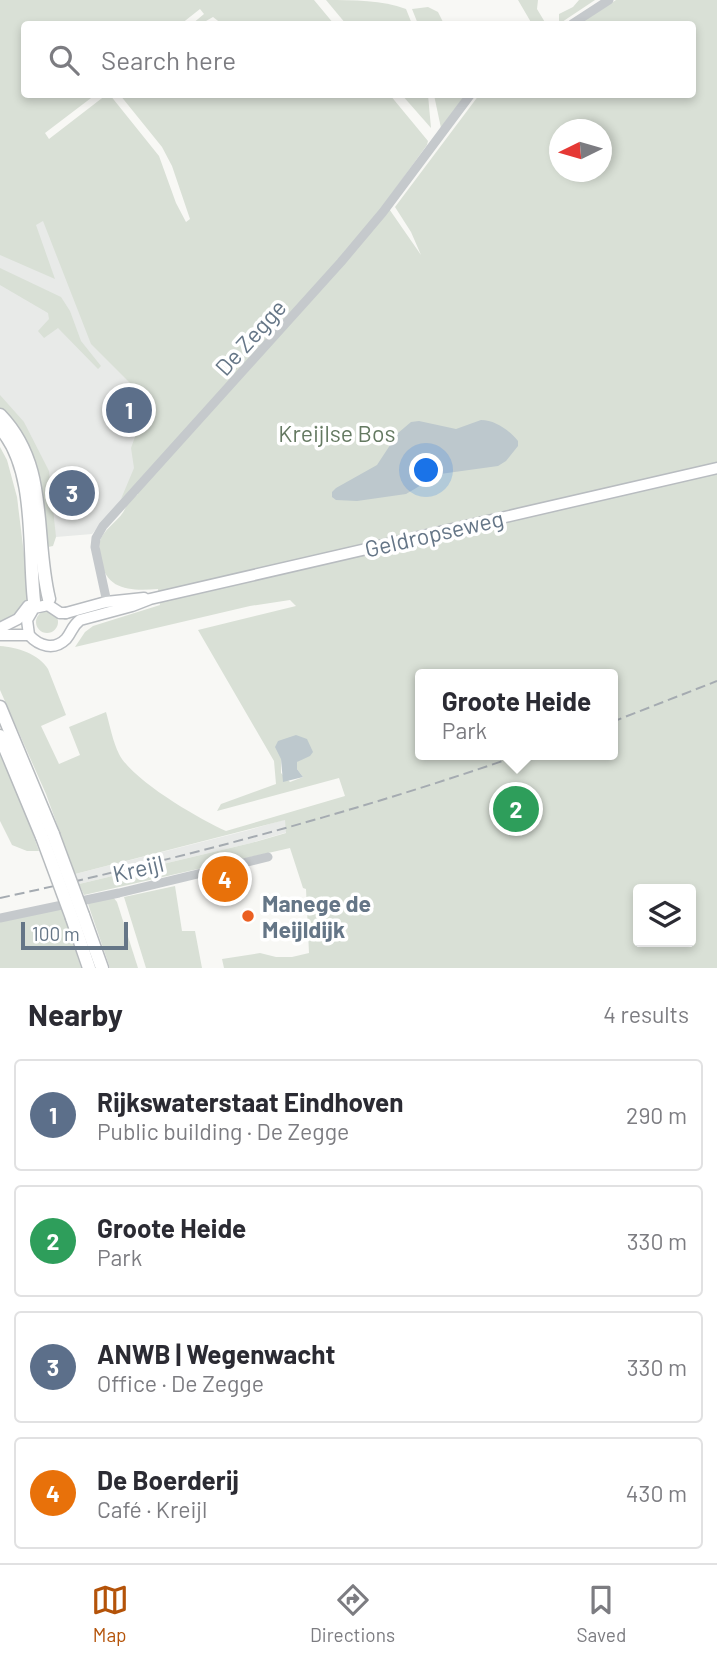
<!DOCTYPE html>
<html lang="en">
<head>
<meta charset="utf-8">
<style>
  body { margin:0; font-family:Barlow,sans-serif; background:#f7f7f7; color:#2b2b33 }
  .controls { position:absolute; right:21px; bottom:21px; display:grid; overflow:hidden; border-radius:7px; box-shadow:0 4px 10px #0003 }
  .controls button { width:63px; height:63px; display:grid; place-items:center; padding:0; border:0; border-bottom:2px solid #e1e1e2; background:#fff; color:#2b2b33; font:35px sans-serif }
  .compass { position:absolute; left:549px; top:119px; width:63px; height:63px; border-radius:50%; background:#fff; box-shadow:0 4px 10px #0003; rotate:265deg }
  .scale { position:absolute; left:21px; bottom:18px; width:107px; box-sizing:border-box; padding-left:7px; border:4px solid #657687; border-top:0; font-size:19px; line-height:24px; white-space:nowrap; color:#657687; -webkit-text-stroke:5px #fff; paint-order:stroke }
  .you { position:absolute; left:427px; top:471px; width:24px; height:24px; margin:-18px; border:5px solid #fff; border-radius:50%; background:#1a73e8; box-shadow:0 0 0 10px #1a73e833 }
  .badge { display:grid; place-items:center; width:46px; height:46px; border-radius:50%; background:#b45309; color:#fff; font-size:23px; font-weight:700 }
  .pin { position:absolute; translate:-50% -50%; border:4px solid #fff; box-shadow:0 2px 7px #0006 }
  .popup { position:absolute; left:415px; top:669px; width:203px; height:91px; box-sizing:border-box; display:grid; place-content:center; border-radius:7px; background:#fff; filter:drop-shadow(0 2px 5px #0005); font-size:23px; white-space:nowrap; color:#7c7c81 }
  .popup b { font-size:26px; color:#2b2b33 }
  .popup::after { content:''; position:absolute; left:50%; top:100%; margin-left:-14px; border:14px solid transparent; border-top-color:#fff }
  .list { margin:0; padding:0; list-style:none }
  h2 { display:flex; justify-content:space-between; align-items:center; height:91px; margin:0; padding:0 28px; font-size:30px }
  h2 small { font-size:23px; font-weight:400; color:#7c7c81 }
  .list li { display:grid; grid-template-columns:46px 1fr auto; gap:21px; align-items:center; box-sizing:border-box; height:112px; margin:0 14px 14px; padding:0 14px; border:2px solid #e1e1e2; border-radius:7px }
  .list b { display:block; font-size:26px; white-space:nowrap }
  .list p { margin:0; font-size:23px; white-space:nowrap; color:#7c7c81 }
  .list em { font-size:23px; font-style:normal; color:#7c7c81 }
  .icon { flex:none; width:38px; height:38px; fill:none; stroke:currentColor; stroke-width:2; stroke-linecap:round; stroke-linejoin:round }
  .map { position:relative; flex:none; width:717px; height:968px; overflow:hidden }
  .search { position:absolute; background:#fff; box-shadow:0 4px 10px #0003; left:21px; right:21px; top:21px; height:77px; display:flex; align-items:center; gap:18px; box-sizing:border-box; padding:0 24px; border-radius:7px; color:#7c7c81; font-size:26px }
  .sheet { height:595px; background:#fff }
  nav { display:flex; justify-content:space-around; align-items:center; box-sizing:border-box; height:98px; border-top:2px solid #e1e1e2; background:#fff; font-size:19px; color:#7c7c81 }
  nav a { display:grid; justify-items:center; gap:4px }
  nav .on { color:#b45309 }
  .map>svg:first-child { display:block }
  .built { fill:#e8eae8 }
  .green { fill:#d9e0d6; fill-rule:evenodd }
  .water { fill:#bdc8cd }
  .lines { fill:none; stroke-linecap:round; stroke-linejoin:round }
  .major-casing { stroke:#b8bcc0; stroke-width:13 }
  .highway-casing { stroke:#b7bbbe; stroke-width:15 }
  .minor { stroke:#c5c9cc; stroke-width:9 }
  .major { stroke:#fff; stroke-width:10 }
  .highway { stroke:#fff; stroke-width:12 }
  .rail { stroke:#a5abb1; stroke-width:2; stroke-dasharray:10 5; stroke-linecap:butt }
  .highway-bridge-casing { stroke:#b7bbbe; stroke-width:15; stroke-linecap:butt }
  .highway-bridge { stroke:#fff; stroke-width:12 }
  .poi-dot { fill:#eb6022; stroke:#fff; stroke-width:2.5 }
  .labels { text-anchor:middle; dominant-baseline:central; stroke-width:7; stroke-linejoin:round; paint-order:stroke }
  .street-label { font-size:23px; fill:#657687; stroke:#fff }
  .park-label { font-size:23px; fill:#647961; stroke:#fff }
  .poi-label { font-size:23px; font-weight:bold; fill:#657687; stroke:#fff; text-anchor:start }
</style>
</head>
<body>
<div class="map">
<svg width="717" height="968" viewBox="0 0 717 968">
  <rect width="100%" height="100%" fill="#f8f8f5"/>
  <!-- built -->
  <g class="built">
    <path d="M 45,210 L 172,400 L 125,495 L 92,534 L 56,537 L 50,528 L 0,406 L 0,228 Z"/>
    <path d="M 431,777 L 436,788 L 251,843 L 79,884 L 75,874 L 249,830 Z"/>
  </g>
  <!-- green -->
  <g class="green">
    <path d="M 0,0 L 314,0 L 334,24 L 222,24 L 213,17 L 206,21 L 205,24 L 192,24 L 204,14 L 200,9 L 181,24 L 24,24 L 24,94 L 95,95 L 45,133 L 49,139 L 106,95 L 110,95 L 159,156 L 176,203 L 186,222 L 190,219 L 172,166 L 162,147 L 120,95 L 390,95 L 428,141 L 427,145 L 385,203 L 421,255 L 411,232 L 395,207 L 479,95 L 692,94 L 692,24 L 579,24 L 616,0 L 717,0 L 717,968 L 224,968 L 222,959 L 260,953 L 276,957 L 292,957 L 309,953 L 306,889 L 303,888 L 290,848 L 84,895 L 79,884 L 251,843 L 286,833 L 285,820 L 75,874 L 46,794 L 0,690 L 0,646 C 17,647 39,654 48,669 L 66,715 L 41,726 L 59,764 L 80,755 L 69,727 L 106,712 C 110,726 113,742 119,754 C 132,780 199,819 226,831 L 345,796 L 339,778 L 217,811 L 221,804 L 276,784 L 274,761 L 198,630 L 296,606 L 290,600 L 250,606 L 75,647 L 85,632 L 93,626 L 160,605 L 158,589 C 132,591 106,591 101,560 C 100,553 98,545 101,538 C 108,525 124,518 127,503 L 138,494 L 137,484 L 121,499 L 134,468 L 131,448 L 144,411 L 144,401 L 135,388 L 91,344 L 43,221 L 36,225 L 55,279 L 0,255 ZM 560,130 L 602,130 L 602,172 L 560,172 ZM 420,674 L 612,674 L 612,755 L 420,755 ZM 281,759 L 300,760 L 296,762 L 297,769 L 303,777 L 290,782 L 281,773 ZM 638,889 L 691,889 L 691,942 L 638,942 Z"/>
    <path d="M 326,0 C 354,0 382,0 406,9 L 412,24 L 346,24 Z"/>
    <path d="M 518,0 L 538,0 L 537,9 L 546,24 L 532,24 Z"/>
    <path d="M 579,0 L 595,0 L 559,24 L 559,14 L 573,7 Z"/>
    <path d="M 428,7 L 438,12 L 444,24 L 418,24 L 412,9 Z"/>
    <path d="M 402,95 L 428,95 L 431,128 Z"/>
    <path d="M 434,95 L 465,95 L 441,128 Z"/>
    <path d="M 0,268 L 61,297 L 70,311 L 81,341 L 101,366 L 98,369 L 58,328 L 44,338 L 38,331 L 49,319 L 48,313 L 0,285 Z"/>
    <path d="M 0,395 L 24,422 L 49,471 L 56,537 L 53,546 L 43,548 L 0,412 Z"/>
    <path d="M 0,447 L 7,460 L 17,497 L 29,595 L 19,613 L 0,622 Z"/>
    <circle cx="47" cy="622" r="11"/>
    <path d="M 0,755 L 22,804 L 39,851 L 27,851 L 12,845 L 0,821 Z"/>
    <path d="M 175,886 L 182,931 L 195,931 L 202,968 L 146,968 L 124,897 Z"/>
    <path d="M 113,897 L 117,902 L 138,968 L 110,968 L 87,901 Z"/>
    <path d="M 62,908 L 81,968 L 0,968 L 0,921 Z"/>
  </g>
  <!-- water -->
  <g class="water">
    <path d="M 481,420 C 495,420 509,430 518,441 L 518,446 L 506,461 L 498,466 L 440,474 L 406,494 L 357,501 L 336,500 L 332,497 L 332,492 L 336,488 L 377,465 L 398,433 L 411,422 L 419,421 L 456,429 Z"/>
    <path d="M 296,735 L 307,739 L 313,752 L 310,756 L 297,762 L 297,769 L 303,777 L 283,782 L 281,759 L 275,747 L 278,741 Z"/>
  </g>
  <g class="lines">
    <!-- major casing -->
    <g class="major-casing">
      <g id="major">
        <path d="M 66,613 L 60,613 L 48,605 L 34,608 L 27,620 L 29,635 C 39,646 54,651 66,639 C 72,632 72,626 80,620 L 132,606 L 150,599 L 717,468"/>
        <path d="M 66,613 L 106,602 L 144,598"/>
        <path d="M 0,628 L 18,619 L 28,606"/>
        <path d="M 0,635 L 29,635"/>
      </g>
    </g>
    <!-- highway casing -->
    <g class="highway-casing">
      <g id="highway">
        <path d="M 0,415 C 50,467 33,534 49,599"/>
        <path d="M 0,428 C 37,469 28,549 34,601"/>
        <path d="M 0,707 L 53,834"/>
        <path d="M 0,736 L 42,837"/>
        <path d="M 83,915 L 102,968"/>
        <path d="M 72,918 L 89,968"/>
      </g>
    </g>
    <!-- minor -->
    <g class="minor">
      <path d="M 572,24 L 609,0"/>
      <path d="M 108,607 L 95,547 L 96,538 L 103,526 L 341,262 L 383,212 L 471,94"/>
      <path d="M 0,918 L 119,893 L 268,857"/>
    </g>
    <!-- major -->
    <use href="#major" class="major"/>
    <!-- highway -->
    <use href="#highway" class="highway"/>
    <!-- rail -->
    <g class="rail">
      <path d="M 612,722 L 717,681"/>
      <path d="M 0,898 C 176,860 350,814 520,755"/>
    </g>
    <!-- highway-bridge casing -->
    <g class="highway-bridge-casing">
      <g id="highway-bridge">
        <path d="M 53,834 L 83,915"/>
        <path d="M 42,837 L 72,918"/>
      </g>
    </g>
    <!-- highway-bridge -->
    <use href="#highway-bridge" class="highway-bridge"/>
  </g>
  <!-- markers -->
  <circle class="poi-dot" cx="248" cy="916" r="7"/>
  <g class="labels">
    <!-- street labels -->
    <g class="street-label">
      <text transform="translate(250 337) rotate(-48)">De Zegge</text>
      <text transform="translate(434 533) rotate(-13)">Geldropseweg</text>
      <text transform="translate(138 868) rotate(-13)">Kreijl</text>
    </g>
    <!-- park labels -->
    <g class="park-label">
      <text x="337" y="433">Kreijlse Bos</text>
    </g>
    <!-- poi labels -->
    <g class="poi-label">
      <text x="262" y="903">Manege de<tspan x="262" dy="26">Meijldijk</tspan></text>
    </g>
  </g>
</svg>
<div class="controls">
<button><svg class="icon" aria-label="layers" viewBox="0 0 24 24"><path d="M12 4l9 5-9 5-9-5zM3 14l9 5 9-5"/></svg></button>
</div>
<svg class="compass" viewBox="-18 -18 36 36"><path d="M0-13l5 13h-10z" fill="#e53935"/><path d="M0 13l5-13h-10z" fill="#7c7c81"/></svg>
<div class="scale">100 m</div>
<div class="you"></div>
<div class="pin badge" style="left:129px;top:410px;background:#5c6f8a">1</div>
<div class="pin badge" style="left:516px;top:809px;background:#2e9e5b">2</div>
<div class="popup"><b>Groote Heide</b>Park</div>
<div class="pin badge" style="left:72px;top:493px;background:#5c6f8a">3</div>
<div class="pin badge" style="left:225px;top:879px;background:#e8710a">4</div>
<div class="search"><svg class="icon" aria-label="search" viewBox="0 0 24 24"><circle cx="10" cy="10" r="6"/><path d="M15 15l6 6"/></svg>Search here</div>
</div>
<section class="sheet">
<h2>Nearby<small>4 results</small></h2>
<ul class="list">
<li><span class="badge" style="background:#5c6f8a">1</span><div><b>Rijkswaterstaat Eindhoven</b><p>Public building · De Zegge</p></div><em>290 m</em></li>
<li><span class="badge" style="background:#2e9e5b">2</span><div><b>Groote Heide</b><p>Park</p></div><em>330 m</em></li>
<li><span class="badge" style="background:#5c6f8a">3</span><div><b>ANWB | Wegenwacht</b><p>Office · De Zegge</p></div><em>330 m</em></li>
<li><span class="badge" style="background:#e8710a">4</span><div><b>De Boerderij</b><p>Café · Kreijl</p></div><em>430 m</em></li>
</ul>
</section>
<nav>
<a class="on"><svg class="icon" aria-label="map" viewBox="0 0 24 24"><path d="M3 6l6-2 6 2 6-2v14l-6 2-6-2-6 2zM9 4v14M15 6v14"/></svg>Map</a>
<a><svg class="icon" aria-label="directions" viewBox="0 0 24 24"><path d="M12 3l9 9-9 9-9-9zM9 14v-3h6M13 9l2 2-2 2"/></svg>Directions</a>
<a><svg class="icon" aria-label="saved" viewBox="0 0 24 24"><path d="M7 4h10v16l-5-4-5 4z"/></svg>Saved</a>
</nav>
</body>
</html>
